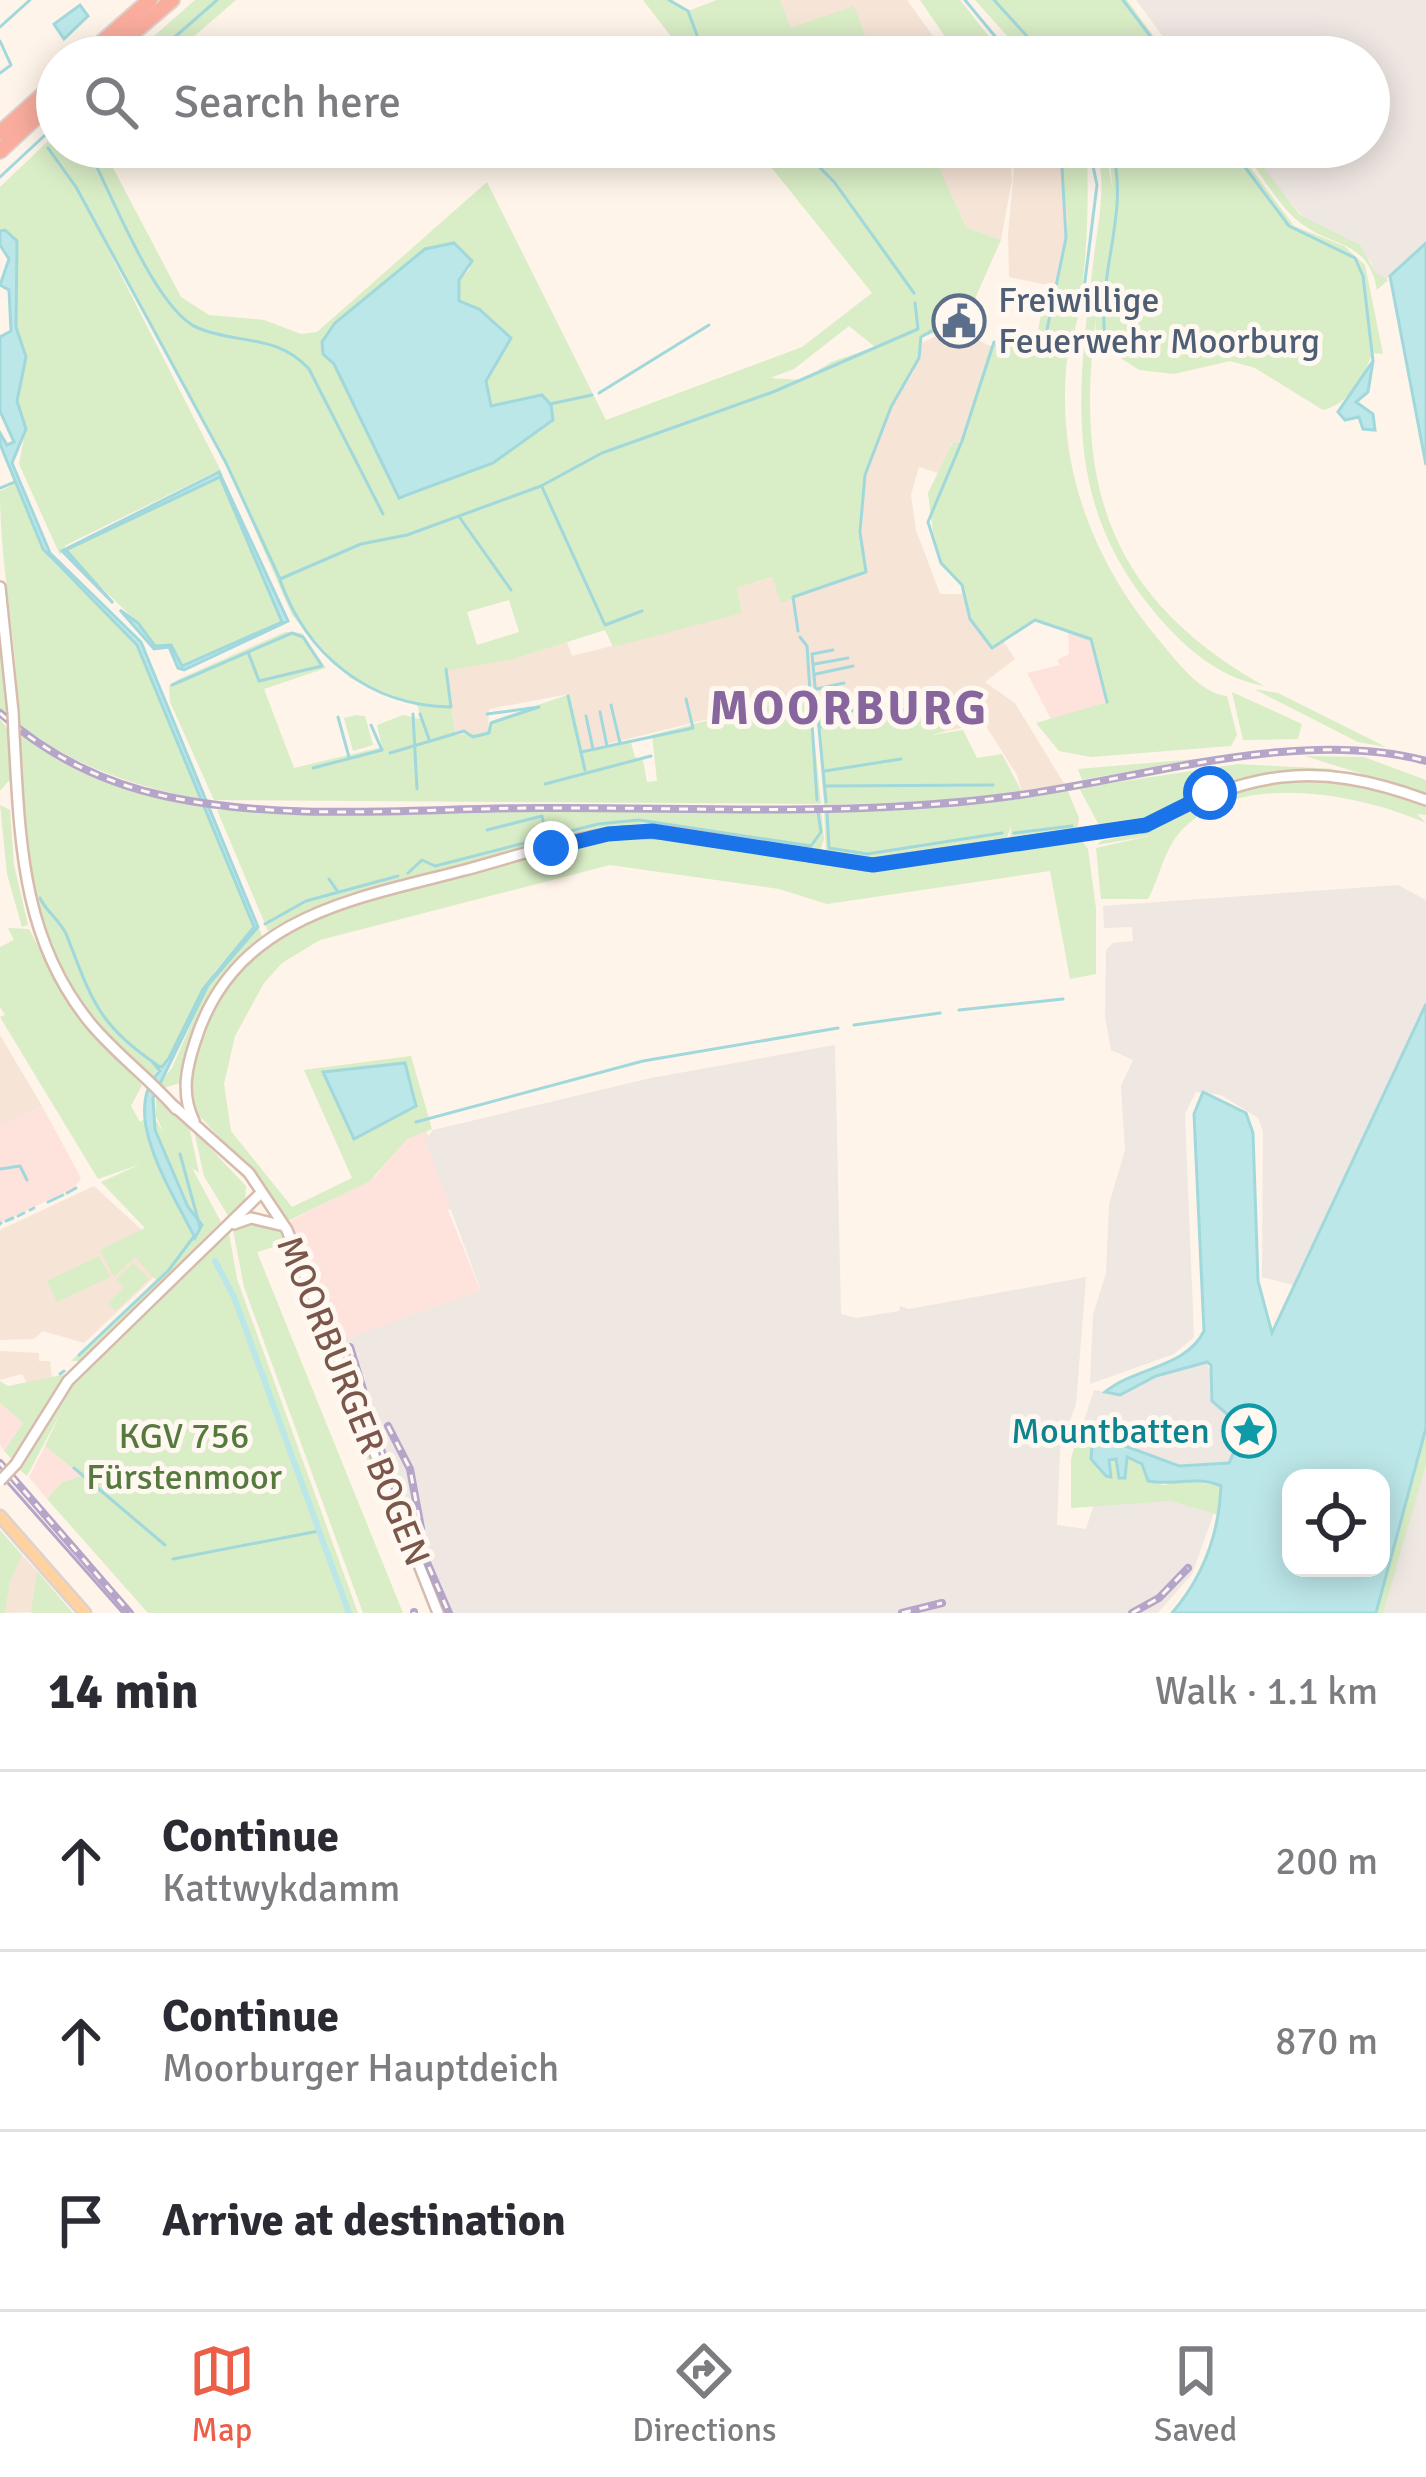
<!DOCTYPE html>
<html lang="en">
<head>
<meta charset="utf-8">
<style>
  body { margin:0; font-family:Signika,sans-serif; background:#f7f7f7; color:#2b2b33 }
  .controls { position:absolute; right:36px; bottom:36px; display:grid; overflow:hidden; border-radius:24px; box-shadow:0 6px 30px #0003 }
  .controls button { width:108px; height:108px; display:grid; place-items:center; padding:0; border:0; border-bottom:3px solid #e1e1e2; background:#fff; color:#2b2b33; font:60px sans-serif }
  .stop { position:absolute; width:36px; height:36px; margin:-27px; border:9px solid #1a73e8; border-radius:50%; background:#fff }
  .stop.end { background:#1a73e8; border-color:#fff; box-shadow:0 3px 12px #0008 }
  .list { margin:0; padding:0; list-style:none }
  h2 { display:flex; justify-content:space-between; align-items:center; height:156px; margin:0; padding:0 48px; font-size:51px }
  h2 small { font-size:39px; font-weight:400; color:#7c7c81 }
  .list li { display:grid; grid-template-columns:78px 1fr auto; gap:36px; align-items:center; box-sizing:border-box; height:180px; padding:0 48px; border-top:3px solid #e1e1e2 }
  .list b { display:block; font-size:45px; white-space:nowrap }
  .list p { margin:0; font-size:39px; white-space:nowrap; color:#7c7c81 }
  .list em { font-size:39px; font-style:normal; color:#7c7c81 }
  .icon { flex:none; width:66px; height:66px; fill:none; stroke:currentColor; stroke-width:2; stroke-linecap:round; stroke-linejoin:round }
  .map { position:relative; flex:none; width:1426px; height:1613px; overflow:hidden }
  .search { position:absolute; background:#fff; box-shadow:0 6px 30px #0003; left:36px; right:36px; top:36px; height:132px; display:flex; align-items:center; gap:30px; box-sizing:border-box; padding:0 42px; border-radius:66px; color:#7c7c81; font-size:45px }
  .sheet { height:696px; background:#fff }
  nav { display:flex; justify-content:space-around; align-items:center; box-sizing:border-box; height:168px; border-top:3px solid #e1e1e2; background:#fff; font-size:33px; color:#7c7c81 }
  nav a { display:grid; justify-items:center; gap:6px }
  nav .on { color:#ed5e49 }
  .map>svg:first-child { display:block }
  .residential { fill:#f6e5d7 }
  .commercial { fill:#fee3dc }
  .industrial { fill:#efe7e2 }
  .green { fill:#d9edc6; fill-rule:evenodd }
  .water { fill:#bce7e9; stroke:#a1d8dc; stroke-width:3; fill-rule:evenodd }
  .lines { fill:none; stroke-linecap:round; stroke-linejoin:round }
  .stream { stroke:#a1d8dc; stroke-width:3 }
  .canal { stroke:#bce7e9; stroke-width:6 }
  .secondary-casing { stroke:#d7bcad; stroke-width:14 }
  .primary-casing { stroke:#dcd3d0; stroke-width:15 }
  .motorway-casing { stroke:#dcd3d0; stroke-width:18 }
  .secondary { stroke:#fff; stroke-width:9 }
  .primary { stroke:#ffd29f; stroke-width:10 }
  .motorway { stroke:#faad9d; stroke-width:14 }
  .tram { stroke:#b5a5c9; stroke-width:3 }
  .rail-casing { stroke:#b5a5c9; stroke-width:8 }
  .rail { stroke:#fff8f1; stroke-width:3; stroke-dasharray:9; stroke-linecap:butt }
  .secondary-bridge-casing { stroke:#d7bcad; stroke-width:14; stroke-linecap:butt }
  .secondary-bridge { stroke:#fff; stroke-width:9 }
  .route { stroke:#1a73e8; stroke-width:15 }
  .labels { text-anchor:middle; dominant-baseline:central; stroke-width:10; stroke-linejoin:round; paint-order:stroke }
  .service-label { font-size:36px; fill:#4e5e75; stroke:#fff8f1; text-anchor:start }
  .street-label { font-size:36px; fill:#7a574a; stroke:#fff8f1 }
  .culture-label { font-size:36px; fill:#0d838f; stroke:#fff8f1; text-anchor:end }
  .park-label { font-size:36px; fill:#567a3e; stroke:#fff8f1 }
  .district-label { font-size:48px; font-weight:bold; letter-spacing:3px; fill:#86669d; stroke:#fff8f1 }
</style>
</head>
<body>
<div class="map">
<svg width="1426" height="1613" viewBox="0 0 1426 1613">
  <rect width="100%" height="100%" fill="#fef4e9"/>
  <!-- residential -->
  <g class="residential">
    <path d="M 780,0 L 907,0 L 948,57 L 855,57 L 871,51 L 791,28 Z"/>
    <path d="M 930,147 L 1008,147 L 1012,180 L 1001,240 L 966,227 Z"/>
    <path d="M 1061,150 L 1068,221 L 1056,287 L 1009,277 L 1008,234 L 1015,160 Z"/>
    <path d="M 955,328 L 990,346 L 960,444 L 952,442 L 941,474 L 919,467 L 911,495 L 916,530 L 940,594 L 964,594 L 970,619 L 991,648 L 1003,641 L 1015,659 L 985,682 L 1015,703 L 1065,785 L 1022,792 L 1017,775 L 984,723 L 907,740 L 909,723 L 886,707 L 850,714 L 847,700 L 816,705 L 810,694 L 583,750 L 570,694 L 489,709 L 488,733 L 456,734 L 445,670 L 514,659 L 567,642 L 572,656 L 742,613 L 737,588 L 773,577 L 781,602 L 861,552 L 865,475 L 891,407 L 913,373 L 923,342 Z"/>
    <path d="M 0,1035 L 42,1106 L 0,1126 Z"/>
    <path d="M 94,1186 L 142,1230 L 101,1250 L 114,1276 L 135,1256 L 154,1277 L 84,1343 L 43,1331 L 34,1339 L 0,1340 L 0,1230 Z"/>
    <path d="M 0,1351 L 39,1353 L 39,1361 L 50,1361 L 52,1377 L 27,1383 L 22,1374 L 0,1380 Z"/>
    <path d="M 22,1555 L 37,1571 L 34,1612 L 5,1613 L 10,1582 Z"/>
  </g>
  <!-- commercial -->
  <g class="commercial">
    <path d="M 1068,631 L 1094,643 L 1107,702 L 1051,719 L 1027,673 L 1060,665 L 1057,660 L 1069,654 Z"/>
    <path d="M 42,1106 L 81,1178 L 74,1188 L 0,1223 L 0,1126 Z"/>
    <path d="M 422,1120 L 455,1208 L 448,1210 L 481,1292 L 338,1341 L 290,1221 L 374,1178 Z"/>
    <path d="M 0,1403 L 23,1423 L 4,1451 L 0,1445 Z"/>
    <path d="M 45,1446 L 83,1476 L 62,1482 L 47,1499 L 29,1477 Z"/>
  </g>
  <!-- industrial -->
  <g class="industrial">
    <path d="M 1136,0 L 1426,0 L 1426,243 L 1379,286 L 1371,262 L 1349,240 L 1311,227 L 1245,147 L 1369,147 L 1369,57 L 1178,57 Z"/>
    <path d="M 1398,885 L 1426,900 L 1426,1004 L 1296,1286 L 1262,1277 L 1263,1131 L 1258,1118 L 1221,1095 L 1196,1092 L 1185,1114 L 1194,1337 L 1174,1354 L 1090,1384 L 1093,1315 L 1106,1273 L 1109,1204 L 1125,1150 L 1121,1086 L 1133,1060 L 1111,1050 L 1105,1017 L 1106,950 L 1113,943 L 1133,941 L 1132,927 L 1104,928 L 1103,906 Z"/>
    <path d="M 835,1045 L 841,1314 L 856,1318 L 899,1311 L 900,1306 L 909,1309 L 1086,1277 L 1076,1404 L 1060,1450 L 1057,1525 L 1086,1529 L 1094,1504 L 1175,1501 L 1214,1513 L 1192,1574 L 1158,1613 L 442,1613 L 379,1463 L 338,1341 L 481,1291 L 425,1140 L 433,1130 L 651,1078 Z"/>
    <path d="M 1206,1362 L 1234,1420 L 1237,1445 L 1230,1463 L 1179,1466 L 1081,1430 L 1094,1390 L 1120,1395 L 1156,1376 Z"/>
    <path d="M 1426,1465 L 1426,1613 L 1383,1613 L 1400,1548 Z"/>
  </g>
  <!-- green -->
  <g class="green">
    <path d="M 195,0 L 236,0 L 170,57 L 130,57 Z"/>
    <path d="M 643,0 L 669,0 L 688,11 L 717,0 L 780,0 L 791,28 L 854,6 L 871,51 L 855,57 L 687,57 Z"/>
    <path d="M 920,0 L 960,0 L 1005,57 L 959,57 Z"/>
    <path d="M 975,0 L 1127,0 L 1169,57 L 1026,57 Z"/>
    <path d="M 57,124 L 57,147 L 102,147 L 181,297 L 209,315 L 264,320 L 301,334 L 317,332 L 487,182 L 606,420 L 802,347 L 872,293 L 755,147 L 930,147 L 966,227 L 1001,240 L 973,303 L 956,299 L 949,329 L 922,337 L 919,358 L 891,407 L 865,475 L 860,532 L 866,572 L 781,603 L 772,577 L 737,588 L 742,613 L 613,647 L 605,630 L 514,659 L 445,671 L 456,735 L 486,732 L 491,721 L 570,694 L 584,752 L 631,743 L 635,757 L 643,760 L 647,782 L 657,781 L 652,735 L 810,694 L 821,804 L 214,800 L 170,702 L 169,686 L 179,679 L 285,632 L 302,633 L 326,668 L 264,689 L 294,768 L 382,747 L 377,725 L 403,715 L 420,719 L 418,706 L 350,678 L 292,615 L 226,463 L 100,234 L 223,475 L 215,472 L 66,545 L 60,555 L 19,464 L 26,427 L 17,401 L 26,362 L 16,327 L 17,244 L 0,231 L 0,187 L 47,142 L 53,145 L 49,132 ZM 454,243 L 467,255 L 470,269 L 459,280 L 459,301 L 479,309 L 511,338 L 486,381 L 491,406 L 524,400 L 551,405 L 552,423 L 493,463 L 405,498 L 397,496 L 335,367 L 323,354 L 322,342 L 335,323 L 425,249 ZM 849,326 L 875,347 L 831,362 L 803,380 L 770,378 L 794,369 ZM 509,600 L 519,632 L 477,645 L 467,612 Z"/>
    <path d="M 1018,147 L 1087,151 C 1089,205 1087,262 1078,316 C 1075,333 1067,351 1066,369 C 1058,471 1094,562 1158,639 C 1175,659 1200,694 1227,696 L 1237,735 L 1231,746 L 1091,757 L 1059,751 L 1036,723 L 1107,702 L 1093,643 L 1036,620 L 992,648 L 970,619 L 962,585 L 941,563 L 933,532 L 928,493 L 953,442 L 960,443 L 990,346 L 1038,331 L 1046,285 L 1056,287 L 1068,221 L 1060,150 L 1022,158 Z"/>
    <path d="M 1095,147 L 1105,147 L 1113,191 L 1108,147 L 1235,147 L 1294,226 L 1344,246 L 1365,265 L 1383,354 L 1372,353 C 1365,376 1348,405 1323,410 L 1255,368 L 1230,361 L 1174,374 L 1139,370 L 1095,341 L 1096,317 C 1074,487 1109,598 1264,686 C 1218,678 1181,645 1152,609 C 1061,499 1078,387 1094,257 C 1098,220 1108,182 1095,147 Z"/>
    <path d="M 1241,147 L 1248,147 L 1300,215 L 1360,245 L 1375,272 L 1388,280 L 1377,290 C 1368,238 1332,249 1298,221 C 1276,202 1259,171 1241,147 Z"/>
    <path d="M 218,476 L 282,622 L 182,666 L 171,645 L 154,646 L 138,623 L 65,552 Z"/>
    <path d="M 15,484 L 51,560 L 137,645 L 203,800 C 127,785 59,761 0,709 L 0,602 L 18,719 C 18,642 0,568 0,491 Z"/>
    <path d="M 1254,689 L 1278,693 L 1386,747 L 1358,742 Z"/>
    <path d="M 1232,692 L 1302,724 L 1298,739 L 1243,740 Z"/>
    <path d="M 847,700 L 850,714 L 906,709 L 909,723 L 942,718 L 944,731 L 932,735 L 963,730 L 977,758 L 1002,754 L 1022,792 L 962,800 L 824,805 L 816,705 Z"/>
    <path d="M 356,715 L 365,716 L 373,745 L 353,751 L 344,718 Z"/>
    <path d="M 0,719 L 10,732 L 12,777 L 0,791 Z"/>
    <path d="M 19,733 C 78,772 135,792 204,805 L 255,927 L 215,971 L 176,1047 L 153,1076 C 137,1069 124,1053 111,1041 C 26,961 22,839 19,733 Z"/>
    <path d="M 1305,756 L 1364,757 L 1426,780 L 1426,794 Z"/>
    <path d="M 1196,759 L 1082,780 L 1078,769 Z"/>
    <path d="M 1238,764 L 1336,769 L 1267,774 L 1212,788 L 1215,773 L 1205,774 L 1204,793 L 1155,816 L 1100,827 L 1079,788 Z"/>
    <path d="M 1303,777 C 1347,783 1386,788 1426,807 L 1426,815 L 1417,814 L 1426,823 C 1360,794 1237,769 1180,832 C 1164,850 1159,879 1148,899 L 1101,899 L 1096,848 L 1154,835 L 1097,845 L 1101,841 L 1143,832 L 1216,794 Z"/>
    <path d="M 1067,789 L 1079,818 L 1077,830 L 1010,840 L 1011,825 L 1006,841 L 877,862 L 826,855 L 824,811 L 1008,801 Z"/>
    <path d="M 0,805 L 10,810 L 14,865 L 28,925 L 22,927 L 7,874 Z"/>
    <path d="M 208,805 L 262,936 L 230,970 L 180,1083 L 164,1088 L 159,1084 L 172,1068 L 208,985 L 258,929 Z"/>
    <path d="M 821,809 L 824,839 L 819,855 L 643,828 L 406,883 L 403,878 L 401,884 L 317,907 L 268,931 L 217,810 Z"/>
    <path d="M 621,836 L 668,836 L 863,869 L 1082,841 L 1088,849 L 1096,908 L 1096,974 L 1070,979 L 1050,871 L 827,904 L 779,889 L 610,865 L 320,940 L 282,963 L 264,983 L 235,1036 L 224,1084 L 231,1131 L 292,1207 L 352,1178 L 304,1070 L 411,1056 L 432,1129 L 407,1139 L 370,1181 L 288,1221 L 256,1176 L 193,1109 L 189,1083 L 195,1049 L 227,981 L 267,940 L 346,905 Z"/>
    <path d="M 8,928 L 29,929 L 71,1009 L 142,1085 L 131,1106 L 140,1122 L 145,1119 L 194,1236 L 202,1226 C 184,1212 155,1137 151,1112 L 164,1134 L 156,1116 L 156,1098 L 189,1126 L 199,1173 L 192,1168 L 221,1222 L 81,1361 L 71,1361 L 156,1280 L 135,1257 L 114,1277 L 100,1250 L 145,1228 L 101,1182 L 141,1164 L 98,1179 L 0,1017 L 5,1015 L 0,1007 L 0,947 L 14,940 Z"/>
    <path d="M 194,1131 L 246,1186 L 245,1202 L 230,1219 L 204,1176 Z"/>
    <path d="M 251,1221 L 275,1225 L 289,1240 L 358,1414 L 376,1476 L 372,1476 L 354,1412 L 283,1244 L 257,1252 L 403,1613 L 363,1613 L 244,1287 L 233,1230 Z"/>
    <path d="M 229,1233 L 237,1279 L 358,1613 L 148,1613 L 47,1499 L 62,1482 L 82,1476 L 45,1446 L 62,1410 L 27,1476 L 19,1469 L 65,1391 Z"/>
    <path d="M 99,1256 L 110,1277 L 57,1302 L 47,1281 Z"/>
    <path d="M 133,1263 L 149,1279 L 116,1311 L 108,1303 L 124,1287 L 116,1279 Z"/>
    <path d="M 67,1374 L 13,1460 L 4,1451 L 23,1423 L 0,1403 L 0,1381 L 8,1386 Z"/>
    <path d="M 1426,1428 L 1426,1465 L 1383,1613 L 1376,1613 Z"/>
    <path d="M 1079,1431 L 1093,1435 L 1090,1460 L 1106,1477 L 1111,1477 L 1109,1460 L 1117,1459 L 1119,1478 L 1126,1478 L 1127,1457 L 1142,1464 L 1148,1482 L 1165,1485 L 1183,1480 L 1220,1486 L 1219,1515 L 1171,1501 L 1071,1508 L 1071,1459 Z"/>
    <path d="M 0,1530 L 22,1555 L 10,1582 L 5,1613 L 0,1613 Z"/>
    <path d="M 37,1571 L 73,1613 L 31,1613 Z"/>
  </g>
  <!-- water -->
  <g class="water">
    <path d="M 80,5 L 88,16 L 64,39 L 54,24 Z"/>
    <path d="M 5,230 L 17,241 L 16,327 L 26,357 L 17,401 L 26,429 L 12,463 L 50,553 L 141,642 L 258,927 L 208,985 L 153,1098 L 155,1130 L 188,1207 L 202,1225 L 195,1238 C 175,1196 117,1112 160,1071 L 155,1065 L 162,1067 L 169,1058 L 203,989 L 254,927 L 137,645 L 43,549 L 0,444 L 0,433 L 7,445 L 14,442 L 0,411 L 0,337 L 11,331 L 9,290 L 0,285 L 9,259 L 0,245 L 0,231 Z"/>
    <path d="M 454,243 L 472,261 L 459,280 L 459,301 L 479,309 L 511,338 L 486,381 L 491,406 L 542,395 L 551,405 L 553,420 L 493,463 L 399,498 L 334,364 L 323,354 L 322,342 L 335,323 L 425,249 Z"/>
    <path d="M 1426,243 L 1426,465 L 1390,276 Z"/>
    <path d="M 1373,361 L 1368,392 L 1356,402 L 1373,414 L 1375,430 L 1363,429 L 1359,417 L 1345,420 L 1338,412 Z"/>
    <path d="M 219,472 L 288,621 L 184,670 L 178,668 L 169,647 L 154,649 L 120,610 L 138,623 L 155,646 L 171,645 L 182,666 L 282,622 L 220,477 L 66,550 L 113,603 L 62,551 Z"/>
    <path d="M 1426,1004 L 1426,1428 L 1376,1613 L 1172,1613 C 1203,1577 1219,1534 1221,1486 C 1195,1475 1174,1486 1148,1481 L 1142,1464 L 1127,1457 L 1125,1478 L 1119,1478 L 1116,1459 L 1109,1460 L 1111,1477 L 1106,1476 L 1091,1459 L 1093,1434 L 1179,1466 L 1229,1463 L 1237,1445 L 1234,1420 L 1212,1401 L 1211,1365 L 1207,1362 L 1156,1376 L 1120,1395 L 1105,1392 C 1135,1367 1186,1368 1204,1331 L 1194,1114 L 1203,1092 L 1246,1113 L 1253,1133 L 1258,1281 L 1272,1333 ZM 1291,1478 L 1381,1478 L 1381,1568 L 1291,1568 Z"/>
    <path d="M 405,1063 L 416,1106 L 354,1139 L 323,1072 Z"/>
  </g>
  <g class="lines">
    <!-- stream -->
    <g class="stream">
      <path d="M 669,0 L 688,11 L 705,57"/>
      <path d="M 965,0 L 1008,52"/>
      <path d="M 994,0 L 1046,57"/>
      <path d="M 1123,0 L 1166,57"/>
      <path d="M 0,27 L 30,0"/>
      <path d="M 0,41 L 11,65 L 0,73"/>
      <path d="M 130,57 L 138,50"/>
      <path d="M 152,57 L 217,0"/>
      <path d="M 87,147 C 110,190 155,310 198,328 C 238,345 276,333 309,369 L 383,514"/>
      <path d="M 800,147 L 835,183 L 914,293"/>
      <path d="M 1230,147 L 1289,226 L 1355,258 L 1363,276 L 1373,361"/>
      <path d="M 48,148 L 76,187 L 226,463 L 280,579 L 361,544 L 407,535 L 541,486 L 602,453 L 773,392 L 918,329 L 915,303"/>
      <path d="M 0,177 L 57,124"/>
      <path d="M 1083,297 L 1097,185 L 1089,147"/>
      <path d="M 994,342 L 962,441 L 928,522 L 941,563 L 962,585 L 970,619 L 992,648 L 1035,620 L 1091,639 L 1107,702"/>
      <path d="M 1106,343 C 1094,279 1132,211 1111,147"/>
      <path d="M 1044,344 L 1066,238 L 1061,150 L 1071,147"/>
      <path d="M 599,393 L 709,325"/>
      <path d="M 550,404 L 592,395"/>
      <path d="M 542,487 L 605,625 L 642,611"/>
      <path d="M 0,488 L 15,482"/>
      <path d="M 460,518 L 511,590"/>
      <path d="M 280,580 C 307,656 370,706 451,707 L 446,669"/>
      <path d="M 798,631 L 793,597 L 866,572 L 860,532 L 865,475 L 891,407 L 919,358 L 921,337 L 933,330 L 957,330"/>
      <path d="M 800,637 L 807,646 L 817,800"/>
      <path d="M 815,664 L 848,658"/>
      <path d="M 816,674 L 853,666"/>
      <path d="M 172,685 L 292,633 L 303,637 L 322,666 L 259,681 L 248,652"/>
      <path d="M 817,689 L 844,683"/>
      <path d="M 568,696 L 585,770"/>
      <path d="M 819,704 L 856,699"/>
      <path d="M 611,705 L 620,743"/>
      <path d="M 600,712 L 607,746"/>
      <path d="M 413,714 L 417,789"/>
      <path d="M 420,714 L 429,739"/>
      <path d="M 586,716 L 593,749"/>
      <path d="M 820,716 L 857,710"/>
      <path d="M 338,717 L 349,757"/>
      <path d="M 821,727 L 906,709"/>
      <path d="M 581,752 L 693,728 L 686,699"/>
      <path d="M 390,753 L 464,731 L 473,737 L 489,733 L 491,723 L 539,707 L 487,714"/>
      <path d="M 313,768 L 382,750 L 371,725"/>
      <path d="M 825,771 L 901,759"/>
      <path d="M 545,784 L 651,756"/>
      <path d="M 826,786 L 993,785"/>
      <path d="M 826,802 L 812,654 L 833,650"/>
      <path d="M 827,811 L 829,848 L 867,854 L 1002,833"/>
      <path d="M 487,830 L 542,816 L 546,835"/>
      <path d="M 1014,833 L 1072,826"/>
      <path d="M 408,873 L 422,860 L 435,866 L 598,824 L 639,820 L 811,846 L 821,832 L 818,812"/>
      <path d="M 329,879 L 338,892"/>
      <path d="M 40,898 C 47,913 61,921 67,936 C 91,998 98,1025 156,1064"/>
      <path d="M 265,924 L 306,901 L 398,876"/>
      <path d="M 959,1010 L 1063,999"/>
      <path d="M 854,1025 L 940,1013"/>
      <path d="M 416,1122 L 643,1061 L 838,1028"/>
      <path d="M 180,1154 L 200,1227"/>
      <path d="M 0,1169 L 20,1166 L 27,1180"/>
      <path d="M 67,1193 L 76,1188"/>
      <path d="M 48,1202 L 63,1195"/>
      <path d="M 30,1210 L 34,1208"/>
      <path d="M 18,1216 L 24,1213"/>
      <path d="M 6,1221 L 13,1218"/>
      <path d="M 0,1224 L 1,1223"/>
      <path d="M 79,1355 L 168,1271 L 195,1235"/>
      <path d="M 60,1374 L 64,1371"/>
      <path d="M 74,1468 L 165,1545"/>
      <path d="M 173,1559 L 319,1531"/>
    </g>
    <!-- canal -->
    <path class="canal" d="M 215,1261 L 234,1297 L 349,1613"/>
    <!-- secondary casing -->
    <g class="secondary-casing">
      <g id="secondary">
        <path d="M 0,587 L 13,712"/>
        <path d="M 14,735 C 20,840 21,939 91,1024 C 117,1055 150,1079 176,1109"/>
        <path d="M 1143,827 C 1249,772 1311,758 1426,800"/>
        <path d="M 174,1106 L 249,1173 L 287,1230 L 438,1613"/>
        <path d="M 194,1121 C 181,1095 186,1069 195,1042 C 234,916 354,899 465,870 C 517,856 571,837 625,832 L 673,833 L 868,865 L 1146,825"/>
        <path d="M 234,1224 L 251,1218 L 280,1225"/>
        <path d="M 16,1464 L 68,1381 L 261,1193"/>
      </g>
    </g>
    <!-- primary casing -->
    <g class="primary-casing">
      <path id="primary" d="M 0,1516 L 85,1613"/>
    </g>
    <!-- motorway casing -->
    <g class="motorway-casing">
      <g id="motorway">
        <path d="M 85,57 L 150,0"/>
        <path d="M 105,57 L 172,0"/>
        <path d="M 0,133 L 57,82"/>
        <path d="M 0,151 L 57,98"/>
      </g>
    </g>
    <!-- secondary -->
    <use href="#secondary" class="secondary"/>
    <!-- primary -->
    <use href="#primary" class="primary"/>
    <!-- motorway -->
    <use href="#motorway" class="motorway"/>
    <!-- tram -->
    <path class="tram" d="M 0,1474 L 123,1613"/>
    <!-- rail casing -->
    <g class="rail-casing">
      <g id="rail">
        <path d="M 0,713 C 48,756 106,784 169,797 C 288,822 420,808 541,808 C 697,807 858,817 1013,796 C 1141,779 1299,727 1426,761"/>
        <path d="M 350,1347 L 389,1475 L 449,1613"/>
        <path d="M 388,1426 L 410,1469 L 421,1528"/>
        <path d="M 0,1463 L 130,1613"/>
        <path d="M 414,1612 L 414,1613"/>
        <path d="M 902,1613 L 942,1603"/>
        <path d="M 1132,1613 L 1159,1598 L 1188,1568"/>
      </g>
    </g>
    <!-- rail -->
    <use href="#rail" class="rail"/>
    <!-- secondary-bridge casing -->
    <g class="secondary-bridge-casing">
      <g id="secondary-bridge">
        <path d="M 13,712 L 14,735"/>
        <path d="M 0,1481 L 16,1464"/>
      </g>
    </g>
    <!-- secondary-bridge -->
    <use href="#secondary-bridge" class="secondary-bridge"/>
  </g>
  <g class="lines">
    <!-- route -->
    <path class="route" d="M 551,848 L 608,834 L 652,831 L 873,865 L 1146,825 L 1210,793"/>
  </g>
  <!-- icons -->
  <defs>
    <g id="civic-ring" transform="scale(2.7)"><circle r="9.5" fill="#fff8f1" stroke="#5c6f8a" stroke-width="1.5"/><path d="M-.6-6.5H3V-4.5H.6V-3L4-1V1h2V6H-6V1h2V-1L-.6-3ZM-1.2 2.5V6h2.4V2.5Z" fill="#5c6f8a"/></g>
    <g id="sight-ring" transform="scale(2.7)"><circle r="9.5" fill="#fff8f1" stroke="#0f9aa8" stroke-width="1.5"/><path d="M0-6L1.8-2.2L6-1.7L2.9 1.2L3.7 5.4L0 3.3L-3.7 5.4L-2.9 1.2L-6-1.7L-1.8-2.2Z" fill="#0f9aa8"/></g>
  </defs>
  <g fill-rule="evenodd">
    <use href="#civic-ring" x="959" y="321"/>
    <use href="#sight-ring" x="1249" y="1431"/>
  </g>
  <g class="labels">
    <!-- service labels -->
    <g class="service-label">
      <text x="998" y="300">Freiwillige<tspan x="998" dy="41">Feuerwehr Moorburg</tspan></text>
    </g>
    <!-- street labels -->
    <g class="street-label">
      <text transform="translate(353 1401) rotate(68)">MOORBURGER BOGEN</text>
    </g>
    <!-- culture labels -->
    <g class="culture-label">
      <text x="1210" y="1431">Mountbatten</text>
    </g>
    <!-- park labels -->
    <g class="park-label">
      <text x="184" y="1436">KGV 756<tspan x="184" dy="41">Fürstenmoor</tspan></text>
    </g>
    <!-- district labels -->
    <g class="district-label">
      <text x="849" y="708">MOORBURG</text>
    </g>
  </g>
</svg>
<div class="controls">
<button><svg class="icon" aria-label="locate" viewBox="0 0 24 24"><circle cx="12" cy="12" r="6"/><path d="M12 2v4M12 18v4M2 12h4M18 12h4"/></svg></button>
</div>
<div class="stop" style="left:1210px;top:793px"></div>
<div class="stop end" style="left:551px;top:848px"></div>
<div class="search"><svg class="icon" aria-label="search" viewBox="0 0 24 24"><circle cx="10" cy="10" r="6"/><path d="M15 15l6 6"/></svg>Search here</div>
</div>
<section class="sheet">
<h2>14 min<small>Walk · 1.1 km</small></h2>
<ul class="list">
<li><svg class="icon" aria-label="ahead" viewBox="0 0 24 24"><path d="M12 20V5M6 11l6-6 6 6"/></svg><div><b>Continue</b><p>Kattwykdamm</p></div><em>200 m</em></li>
<li><svg class="icon" aria-label="ahead" viewBox="0 0 24 24"><path d="M12 20V5M6 11l6-6 6 6"/></svg><div><b>Continue</b><p>Moorburger Hauptdeich</p></div><em>870 m</em></li>
<li><svg class="icon" aria-label="arrive" viewBox="0 0 24 24"><path d="M6 21V4h12l-3 4 3 4H6"/></svg><div><b>Arrive at destination</b></div></li>
</ul>
</section>
<nav>
<a class="on"><svg class="icon" aria-label="map" viewBox="0 0 24 24"><path d="M3 6l6-2 6 2 6-2v14l-6 2-6-2-6 2zM9 4v14M15 6v14"/></svg>Map</a>
<a><svg class="icon" aria-label="directions" viewBox="0 0 24 24"><path d="M12 3l9 9-9 9-9-9zM9 14v-3h6M13 9l2 2-2 2"/></svg>Directions</a>
<a><svg class="icon" aria-label="saved" viewBox="0 0 24 24"><path d="M7 4h10v16l-5-4-5 4z"/></svg>Saved</a>
</nav>
</body>
</html>
